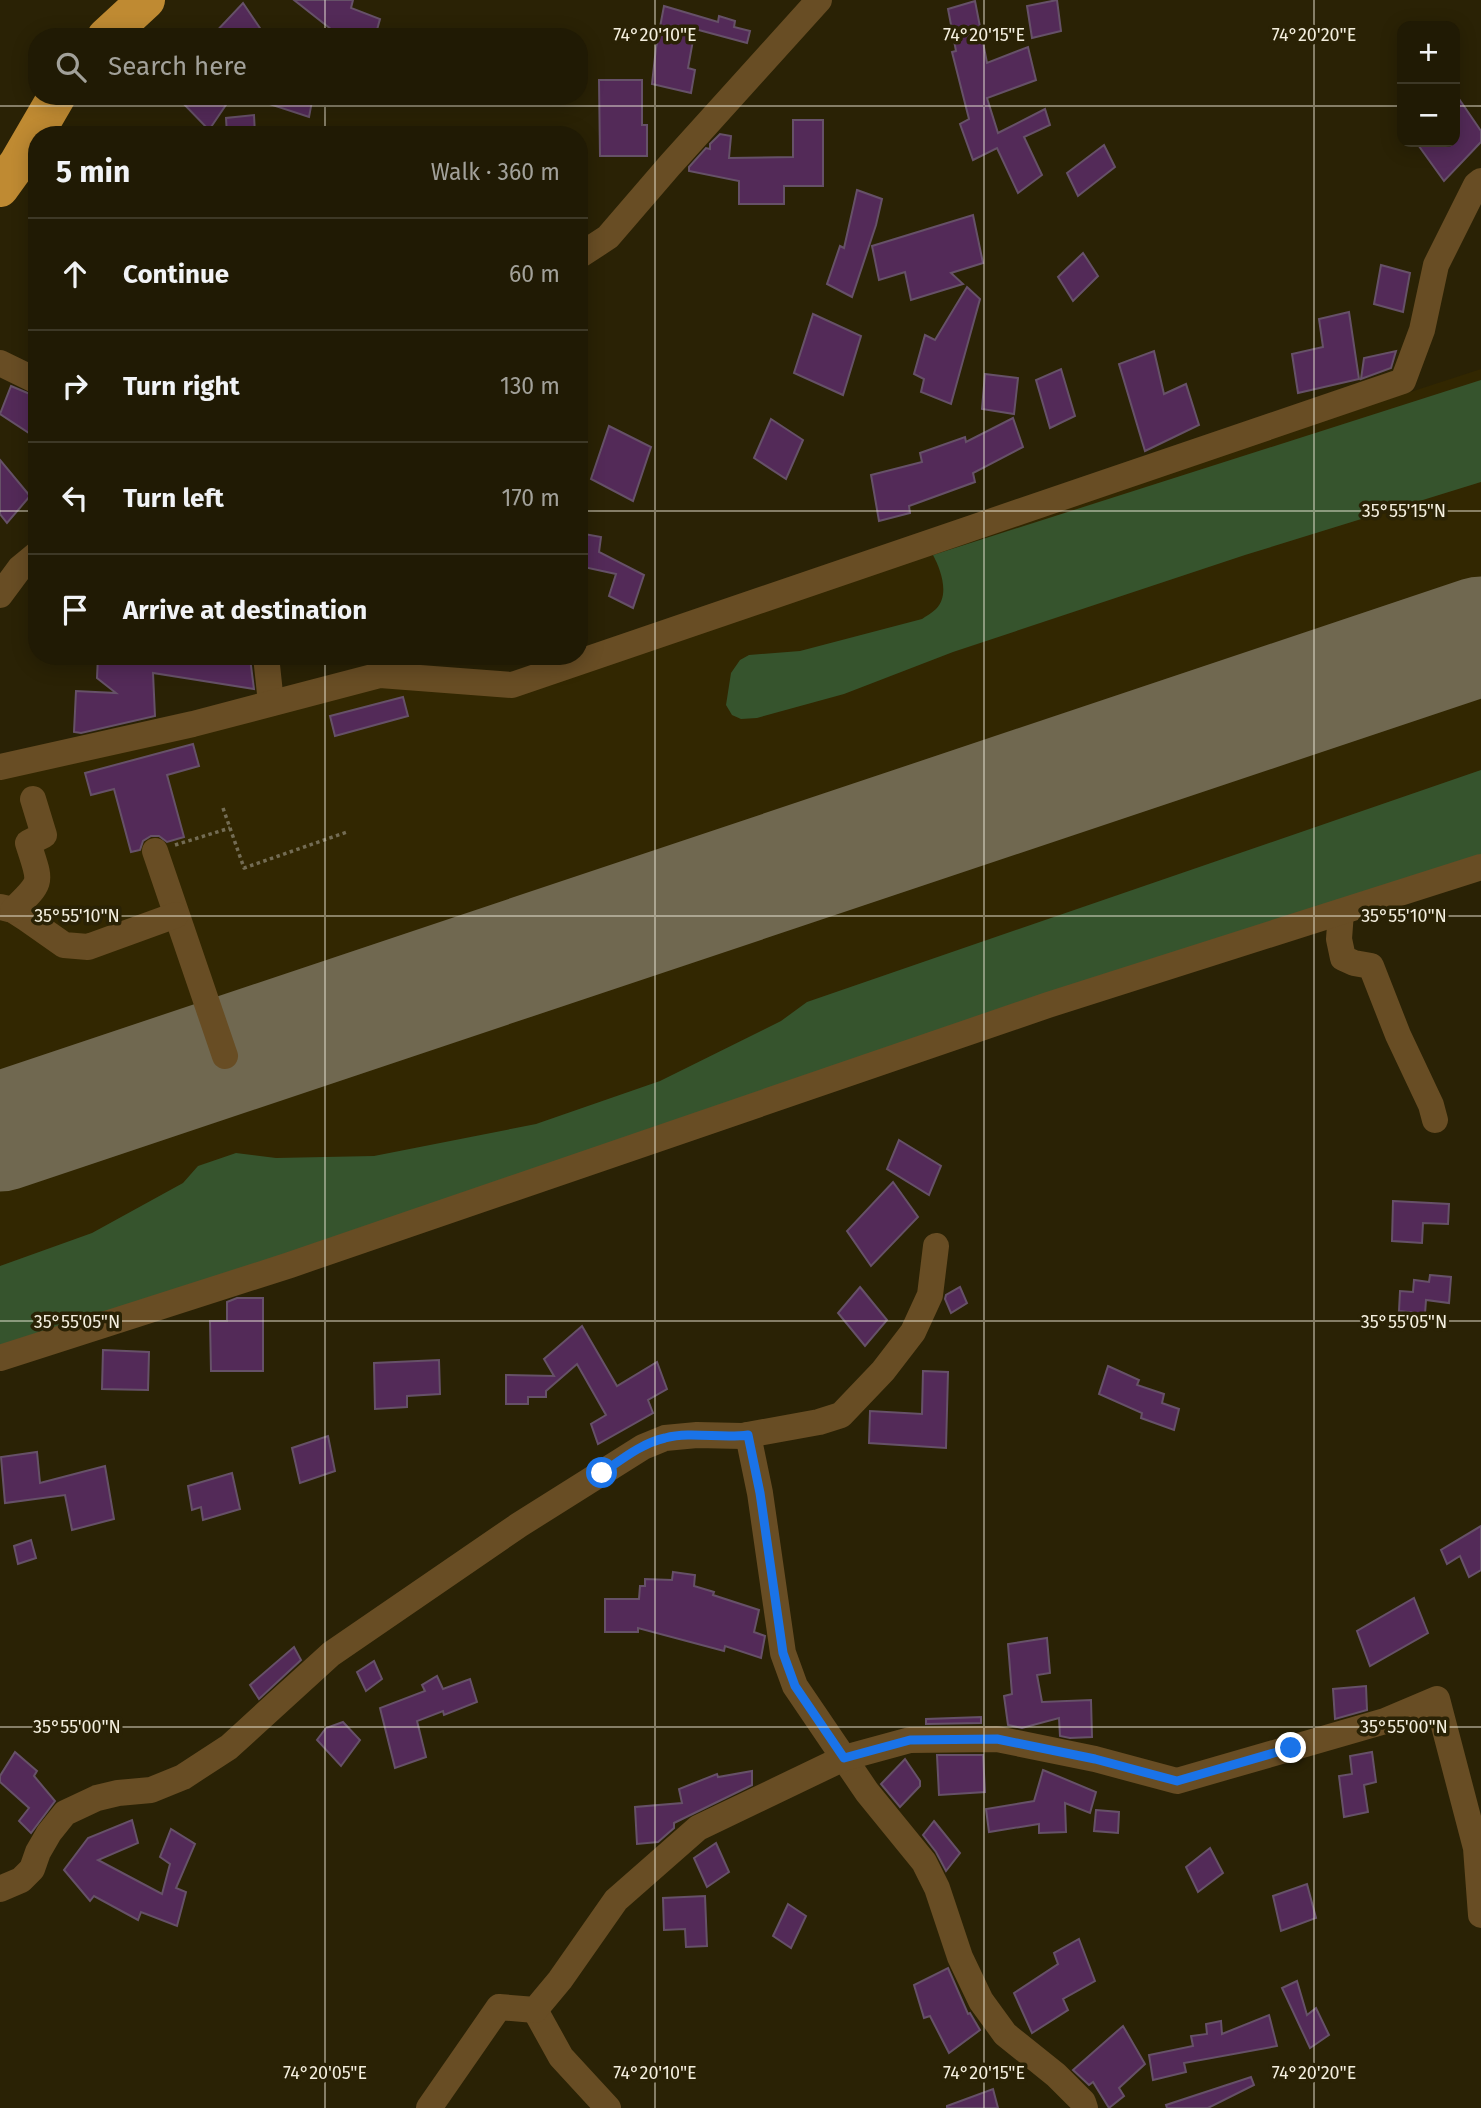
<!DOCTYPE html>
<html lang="en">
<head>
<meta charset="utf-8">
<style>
  body { margin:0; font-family:"Fira Sans",sans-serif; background:#2d2713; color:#f1f3f6 }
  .controls { position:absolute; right:21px; top:21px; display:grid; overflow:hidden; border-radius:14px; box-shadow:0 4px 18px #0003 }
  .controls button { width:63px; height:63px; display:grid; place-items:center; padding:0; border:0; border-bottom:2px solid #3d3826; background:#201a04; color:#f1f3f6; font:35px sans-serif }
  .stop { position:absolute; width:21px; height:21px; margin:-16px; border:5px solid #1a73e8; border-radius:50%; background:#fff }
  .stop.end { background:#1a73e8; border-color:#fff; box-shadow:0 2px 7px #0008 }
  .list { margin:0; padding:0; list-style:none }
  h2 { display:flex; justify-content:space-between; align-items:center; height:91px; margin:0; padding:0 28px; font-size:30px }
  h2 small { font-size:23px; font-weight:400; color:#a2a19a }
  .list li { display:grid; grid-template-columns:46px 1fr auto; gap:21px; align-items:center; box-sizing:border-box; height:112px; padding:0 28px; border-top:2px solid #3d3826 }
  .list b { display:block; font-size:26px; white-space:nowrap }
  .list em { font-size:23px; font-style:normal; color:#a2a19a }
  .icon { flex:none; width:38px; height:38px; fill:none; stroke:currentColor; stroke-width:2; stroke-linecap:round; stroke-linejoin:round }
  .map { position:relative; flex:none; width:1481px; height:2108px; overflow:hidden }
  .search { position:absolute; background:#201a04; box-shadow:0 4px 18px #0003; left:28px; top:28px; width:560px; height:77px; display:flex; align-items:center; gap:18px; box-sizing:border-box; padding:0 24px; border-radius:28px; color:#a2a19a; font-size:26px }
  .panel { position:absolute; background:#201a04; box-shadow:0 4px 18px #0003; left:28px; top:126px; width:560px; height:539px; border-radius:28px }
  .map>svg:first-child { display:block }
  .built { fill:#322701 }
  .green { fill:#36542d }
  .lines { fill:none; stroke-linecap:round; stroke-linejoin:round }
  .runway { stroke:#706850; stroke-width:119 }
  .building { fill:#532a58; stroke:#665168; stroke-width:2 }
  .path { stroke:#736c54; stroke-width:3.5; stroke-dasharray:3.5 3.5; stroke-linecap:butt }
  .minor { stroke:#684d24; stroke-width:26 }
  .highway { stroke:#bf8a32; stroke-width:38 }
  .route { stroke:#1a73e8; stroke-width:9 }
  .ticks { fill:none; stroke:#f4efdf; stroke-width:2; stroke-opacity:0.45 }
  .ticks-label { font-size:18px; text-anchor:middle; fill:#f4efdf; stroke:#2a2205; stroke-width:7; stroke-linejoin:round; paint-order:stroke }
</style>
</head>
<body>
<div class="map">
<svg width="1481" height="2108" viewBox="0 0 1481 2108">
  <rect width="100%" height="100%" fill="#2a2205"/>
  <!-- built -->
  <path class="built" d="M 1481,369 L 1481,858 L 0,1350 L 0,776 L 388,685 L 512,691 L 1159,474 Z"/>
  <!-- green -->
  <g class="green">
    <path d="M 1481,380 L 1481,482 L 1245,555 L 953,652 L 844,694 L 757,718 L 741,719 L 732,715 L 726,705 L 731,673 L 740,660 L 749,655 L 800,651 L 922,619 C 926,616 932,613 936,609 C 950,595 941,570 933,555 Z"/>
    <path d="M 1481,770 L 1481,858 L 0,1350 L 0,1266 L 92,1233 L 183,1183 L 198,1166 L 236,1153 L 276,1158 L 374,1156 L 536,1124 L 660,1081 L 781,1021 L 807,1002 Z"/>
  </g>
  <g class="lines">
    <!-- runway -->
    <path class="runway" d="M 0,1132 L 1481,636"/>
  </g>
  <!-- building -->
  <g class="building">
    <path d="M 294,0 L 353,0 L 351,8 L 380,19 L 375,37 L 341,37 Z"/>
    <path d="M 1057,0 L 1061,31 L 1032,38 L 1027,6 Z"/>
    <path d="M 975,1 L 987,63 L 1028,47 L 1036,80 L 987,98 L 998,133 L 1045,109 L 1050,125 L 1024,137 L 1042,175 L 1018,193 L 997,148 L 973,160 L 960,124 L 969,119 L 952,52 L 956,51 L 948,9 Z"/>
    <path d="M 243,3 L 266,37 L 211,37 Z"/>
    <path d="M 664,6 L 718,22 L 719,16 L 735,21 L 734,27 L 750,31 L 747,43 L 695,29 L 688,68 L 695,70 L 691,93 L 652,84 L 656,48 Z"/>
    <path d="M 599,80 L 642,80 L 642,125 L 647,125 L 647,156 L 600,156 Z"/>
    <path d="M 1455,93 L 1481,131 L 1481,142 L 1444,181 L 1416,142 L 1455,142 Z"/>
    <path d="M 176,96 L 232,96 L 209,130 Z"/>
    <path d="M 254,96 L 313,96 L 309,117 L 254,99 Z"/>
    <path d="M 254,115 L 255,135 L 227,135 L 226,118 Z"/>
    <path d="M 793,120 L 823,120 L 823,186 L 784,186 L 784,204 L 739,204 L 739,181 L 689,171 L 689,167 L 706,148 L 710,149 L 710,144 L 720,134 L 731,136 L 729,158 L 793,157 Z"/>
    <path d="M 1104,145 L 1115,167 L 1078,196 L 1067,173 Z"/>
    <path d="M 857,190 L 882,199 L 876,225 L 852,297 L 827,284 L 840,246 L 844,248 Z"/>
    <path d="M 973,215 L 983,263 L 951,273 L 963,284 L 911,300 L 905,272 L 879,280 L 872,246 Z"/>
    <path d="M 1083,253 L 1098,276 L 1073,301 L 1058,277 Z"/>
    <path d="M 1381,265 L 1410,273 L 1403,312 L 1374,304 Z"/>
    <path d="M 967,287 L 980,299 L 951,404 L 921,392 L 924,379 L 914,374 L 925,335 L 935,340 Z"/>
    <path d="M 1349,312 L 1359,379 L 1298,393 L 1292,354 L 1323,347 L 1319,319 Z"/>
    <path d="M 813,314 L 861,336 L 843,395 L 794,373 Z"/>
    <path d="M 1154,351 L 1164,394 L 1186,384 L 1199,425 L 1145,451 L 1119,364 Z"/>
    <path d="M 1396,351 L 1391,368 L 1361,379 L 1364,358 Z"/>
    <path d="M 1061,369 L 1075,416 L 1050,428 L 1036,380 Z"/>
    <path d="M 985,374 L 1018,378 L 1014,414 L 982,409 Z"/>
    <path d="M 11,386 L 37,397 L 37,425 L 32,435 L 0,414 Z"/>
    <path d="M 1013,418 L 1023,447 L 973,473 L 975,482 L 909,506 L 910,513 L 879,521 L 871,475 L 922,462 L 920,453 L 965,437 L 966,442 Z"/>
    <path d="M 771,419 L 803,440 L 786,479 L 754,458 Z"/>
    <path d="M 609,426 L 651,447 L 633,501 L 591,479 Z"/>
    <path d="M 0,460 L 30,496 L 7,523 L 0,514 Z"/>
    <path d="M 579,533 L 601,537 L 599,552 L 644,575 L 633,608 L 609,596 L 616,574 L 579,566 Z"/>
    <path d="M 98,656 L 239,656 L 250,658 L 254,689 L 153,673 L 155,716 L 81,733 L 74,732 L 76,691 L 116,693 L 97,678 Z"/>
    <path d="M 403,697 L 408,716 L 335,736 L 330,716 Z"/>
    <path d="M 193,744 L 199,766 L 167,775 L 184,837 L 167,842 L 159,836 L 151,836 L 143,841 L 140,850 L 131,852 L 114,789 L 91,795 L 85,773 Z"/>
    <path d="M 899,1140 L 941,1166 L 929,1195 L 887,1169 Z"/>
    <path d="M 893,1182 L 918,1217 L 871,1266 L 847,1231 Z"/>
    <path d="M 1393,1201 L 1449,1204 L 1448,1224 L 1423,1223 L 1422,1243 L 1392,1241 Z"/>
    <path d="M 1430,1275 L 1451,1277 L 1449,1303 L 1426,1300 L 1425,1314 L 1399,1311 L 1400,1291 L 1413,1292 L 1414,1280 L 1429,1282 Z"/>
    <path d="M 860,1287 L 887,1320 L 865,1346 L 838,1313 Z"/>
    <path d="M 960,1287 L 967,1303 L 951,1313 L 945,1299 L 946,1295 Z"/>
    <path d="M 237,1298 L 263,1298 L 263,1371 L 211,1371 L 210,1321 L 227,1321 L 227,1302 Z"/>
    <path d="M 582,1326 L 617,1386 L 657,1362 L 667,1389 L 648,1400 L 653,1413 L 598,1444 L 591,1424 L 606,1415 L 577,1364 L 546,1391 L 546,1397 L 528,1397 L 528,1404 L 506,1404 L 506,1375 L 554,1376 L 544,1359 Z"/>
    <path d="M 103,1350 L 149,1352 L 148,1390 L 102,1389 Z"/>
    <path d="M 439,1360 L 440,1394 L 407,1396 L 407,1407 L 375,1409 L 374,1363 Z"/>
    <path d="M 1108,1366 L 1139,1380 L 1137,1385 L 1164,1394 L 1162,1403 L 1179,1409 L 1174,1430 L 1141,1418 L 1142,1413 L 1099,1394 Z"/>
    <path d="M 923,1371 L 948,1372 L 946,1448 L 869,1443 L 870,1411 L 922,1414 Z"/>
    <path d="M 328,1436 L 335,1471 L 300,1483 L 292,1448 Z"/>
    <path d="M 37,1452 L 40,1483 L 105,1466 L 114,1519 L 72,1530 L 65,1495 L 5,1503 L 1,1457 Z"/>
    <path d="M 232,1473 L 240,1509 L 203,1520 L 201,1507 L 192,1510 L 188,1486 Z"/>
    <path d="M 1481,1526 L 1481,1570 L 1469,1577 L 1460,1556 L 1447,1564 L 1441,1550 Z"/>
    <path d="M 31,1540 L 36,1558 L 18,1564 L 14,1546 Z"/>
    <path d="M 673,1572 L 695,1575 L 694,1586 L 714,1592 L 713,1595 L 759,1610 L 754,1632 L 765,1636 L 761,1658 L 725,1646 L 724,1651 L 638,1628 L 638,1632 L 605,1632 L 605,1599 L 639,1599 L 640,1586 L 645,1586 L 645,1579 L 672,1580 Z"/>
    <path d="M 1414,1598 L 1428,1633 L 1370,1666 L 1357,1631 Z"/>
    <path d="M 1047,1638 L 1050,1673 L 1037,1675 L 1042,1702 L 1091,1700 L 1092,1737 L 1070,1738 L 1060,1736 L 1059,1718 L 1022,1728 L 1008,1725 L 1004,1696 L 1012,1694 L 1008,1644 Z"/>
    <path d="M 294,1647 L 301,1660 L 259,1699 L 250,1685 Z"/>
    <path d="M 374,1661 L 382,1679 L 366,1691 L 357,1672 Z"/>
    <path d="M 437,1676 L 443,1689 L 470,1679 L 477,1702 L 444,1715 L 443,1711 L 417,1721 L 426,1757 L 395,1768 L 380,1708 L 425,1691 L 422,1685 Z"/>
    <path d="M 1366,1686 L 1367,1710 L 1335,1719 L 1333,1689 Z"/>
    <path d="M 981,1717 L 981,1723 L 926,1724 L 926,1719 Z"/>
    <path d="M 343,1722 L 360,1740 L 341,1766 L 317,1740 L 326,1728 Z"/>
    <path d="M 15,1752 L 37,1771 L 34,1776 L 55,1801 L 31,1833 L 19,1821 L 29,1808 L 0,1782 L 0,1776 Z"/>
    <path d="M 1372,1752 L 1376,1782 L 1364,1785 L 1368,1812 L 1344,1817 L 1339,1776 L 1352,1774 L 1350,1756 Z"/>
    <path d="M 937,1755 L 983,1755 L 985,1792 L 939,1795 Z"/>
    <path d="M 905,1759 L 920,1781 L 920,1786 L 900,1807 L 881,1784 Z"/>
    <path d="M 1043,1770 L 1096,1792 L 1090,1813 L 1065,1803 L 1066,1832 L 1039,1833 L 1039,1824 L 989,1832 L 986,1809 L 1034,1801 Z"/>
    <path d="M 752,1771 L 752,1785 L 674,1823 L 674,1828 L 658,1842 L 637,1844 L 635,1807 L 682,1803 L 679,1789 L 717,1774 L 718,1777 Z"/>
    <path d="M 1096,1810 L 1119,1812 L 1118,1833 L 1094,1831 Z"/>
    <path d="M 132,1820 L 138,1843 L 98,1860 L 162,1894 L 170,1864 L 160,1857 L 171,1829 L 195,1844 L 176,1888 L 186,1892 L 177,1926 L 141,1912 L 138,1920 L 94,1896 L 90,1901 L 64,1870 L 88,1838 Z"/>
    <path d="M 934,1821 L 960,1853 L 946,1871 L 936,1852 L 923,1835 Z"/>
    <path d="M 716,1843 L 729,1872 L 707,1887 L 694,1858 Z"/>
    <path d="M 1210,1848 L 1223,1873 L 1198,1892 L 1186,1867 Z"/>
    <path d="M 1307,1884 L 1316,1918 L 1281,1931 L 1273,1896 Z"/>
    <path d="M 705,1896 L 707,1946 L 686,1947 L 685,1929 L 664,1930 L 663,1898 Z"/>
    <path d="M 788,1904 L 806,1916 L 791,1948 L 773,1936 Z"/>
    <path d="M 1079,1939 L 1095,1981 L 1063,1999 L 1068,2010 L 1032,2033 L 1014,1993 L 1058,1964 L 1054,1953 Z"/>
    <path d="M 948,1968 L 968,2014 L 970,2013 L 980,2030 L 949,2053 L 930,2016 L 924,2018 L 914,1985 Z"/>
    <path d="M 1297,1981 L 1307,2015 L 1316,2008 L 1329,2035 L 1310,2048 L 1282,1988 Z"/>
    <path d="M 1269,2015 L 1277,2046 L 1184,2063 L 1186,2072 L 1153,2080 L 1149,2055 L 1193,2046 L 1191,2036 L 1207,2034 L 1206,2024 L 1221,2021 L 1222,2034 Z"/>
    <path d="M 1123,2026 L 1145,2064 L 1119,2088 L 1124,2096 L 1109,2108 L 1093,2082 L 1089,2085 L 1073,2070 Z"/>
    <path d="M 1251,2077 L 1254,2085 L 1208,2108 L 1167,2108 L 1166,2105 Z"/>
    <path d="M 993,2089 L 998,2108 L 947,2108 L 947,2106 Z"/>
  </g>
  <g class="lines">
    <!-- path -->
    <g class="path">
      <path d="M 223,808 L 244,868 L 347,832"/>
      <path d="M 175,845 L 230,828"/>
    </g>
    <!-- minor -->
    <g class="minor">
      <path d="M 579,256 L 608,237 L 670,165 L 819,0"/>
      <path d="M 0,363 L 37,381"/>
      <path d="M 0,595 L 20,568 L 37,554"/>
      <path d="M 266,656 L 271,703"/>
      <path d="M 0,767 L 193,724 L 380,675 L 512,685 L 1403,381 L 1422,330 L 1436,265 L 1476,185 L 1481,181"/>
      <path d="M 155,851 L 225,1056"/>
      <path d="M 0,907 L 13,910 L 27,919 L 64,945 L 88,947 L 176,915"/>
      <path d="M 13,910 C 44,880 41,884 28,843 L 44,835 L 33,799"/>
      <path d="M 1341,912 L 1339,939 L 1343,958 L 1354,963 L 1371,966 L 1398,1035 L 1431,1105 L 1435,1120"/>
      <path d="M 0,1358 L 290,1265 L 1048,1005 L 1481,867"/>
      <path d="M 748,1435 L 760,1493 L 783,1653 L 795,1686 L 867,1792 L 924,1862 L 937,1888 L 960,1957 L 981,2001 L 1005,2034 L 1056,2075 L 1083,2102 L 1085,2108"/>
      <path d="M 0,1889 L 21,1880 L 32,1869 L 38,1852 L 49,1833 L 65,1813 L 97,1798 L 118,1793 L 151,1790 L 183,1777 L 229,1747 L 331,1654 L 519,1525 L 643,1447 L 665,1438 L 697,1435 L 742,1436 L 819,1422 L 841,1415 L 883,1371 L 913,1332 L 930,1295 L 936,1246"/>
      <path d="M 535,2010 L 561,2057 L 608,2108"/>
      <path d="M 429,2108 L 499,2007 L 535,2010 L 560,1980 L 616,1900 L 698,1828 L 844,1758 L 910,1740 L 997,1739 L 1095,1759 L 1177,1781 L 1385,1721 L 1437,1699 L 1476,1848 L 1481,1915"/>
    </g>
    <!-- highway -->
    <g class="highway">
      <path d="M 106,37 L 146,0"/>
      <path d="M 0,188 L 18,163 L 57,96"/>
    </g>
  </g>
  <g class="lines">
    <!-- route -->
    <path class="route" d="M 602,1473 C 621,1460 642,1443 665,1438 C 692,1431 721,1439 748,1435 L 760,1493 L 783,1653 L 795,1686 L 844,1758 L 910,1740 L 997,1739 L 1095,1759 L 1177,1781 L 1291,1748"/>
  </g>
  <!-- ticks -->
  <path class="ticks" d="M 325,0 L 325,37M 655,0 L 655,2108M 984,0 L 984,2108M 1314,0 L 1314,2108M 325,96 L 325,135M 0,106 L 1402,106M 1455,106 L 1481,106M 0,511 L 37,511M 579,511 L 1481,511M 325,656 L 325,2108M 0,916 L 1481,916M 0,1321 L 1481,1321M 0,1727 L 1481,1727"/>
  <g class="ticks-label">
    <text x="655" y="41">74°20'10"E</text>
    <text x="984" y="41">74°20'15"E</text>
    <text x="1314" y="41">74°20'20"E</text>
    <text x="1404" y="517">35°55'15"N</text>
    <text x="77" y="922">35°55'10"N</text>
    <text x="1404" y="922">35°55'10"N</text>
    <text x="77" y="1328">35°55'05"N</text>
    <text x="1404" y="1328">35°55'05"N</text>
    <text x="77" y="1733">35°55'00"N</text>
    <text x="1404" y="1733">35°55'00"N</text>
    <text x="325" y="2079">74°20'05"E</text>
    <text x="655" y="2079">74°20'10"E</text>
    <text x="984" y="2079">74°20'15"E</text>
    <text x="1314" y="2079">74°20'20"E</text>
  </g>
</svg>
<div class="controls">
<button>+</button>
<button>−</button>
</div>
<div class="stop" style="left:602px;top:1473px"></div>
<div class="stop end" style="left:1291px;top:1748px"></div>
<div class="search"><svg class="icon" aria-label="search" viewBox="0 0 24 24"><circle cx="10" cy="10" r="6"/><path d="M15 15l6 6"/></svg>Search here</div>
<section class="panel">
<h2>5 min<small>Walk · 360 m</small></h2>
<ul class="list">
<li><svg class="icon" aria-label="ahead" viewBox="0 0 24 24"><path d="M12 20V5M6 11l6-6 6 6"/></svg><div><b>Continue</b></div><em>60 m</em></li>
<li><svg class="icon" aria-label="right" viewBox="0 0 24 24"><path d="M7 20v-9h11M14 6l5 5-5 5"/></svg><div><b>Turn right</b></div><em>130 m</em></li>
<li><svg class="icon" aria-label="left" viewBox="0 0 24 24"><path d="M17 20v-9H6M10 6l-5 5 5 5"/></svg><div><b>Turn left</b></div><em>170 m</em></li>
<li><svg class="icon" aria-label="arrive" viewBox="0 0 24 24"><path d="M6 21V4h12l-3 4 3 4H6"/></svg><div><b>Arrive at destination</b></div></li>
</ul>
</section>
</div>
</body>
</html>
